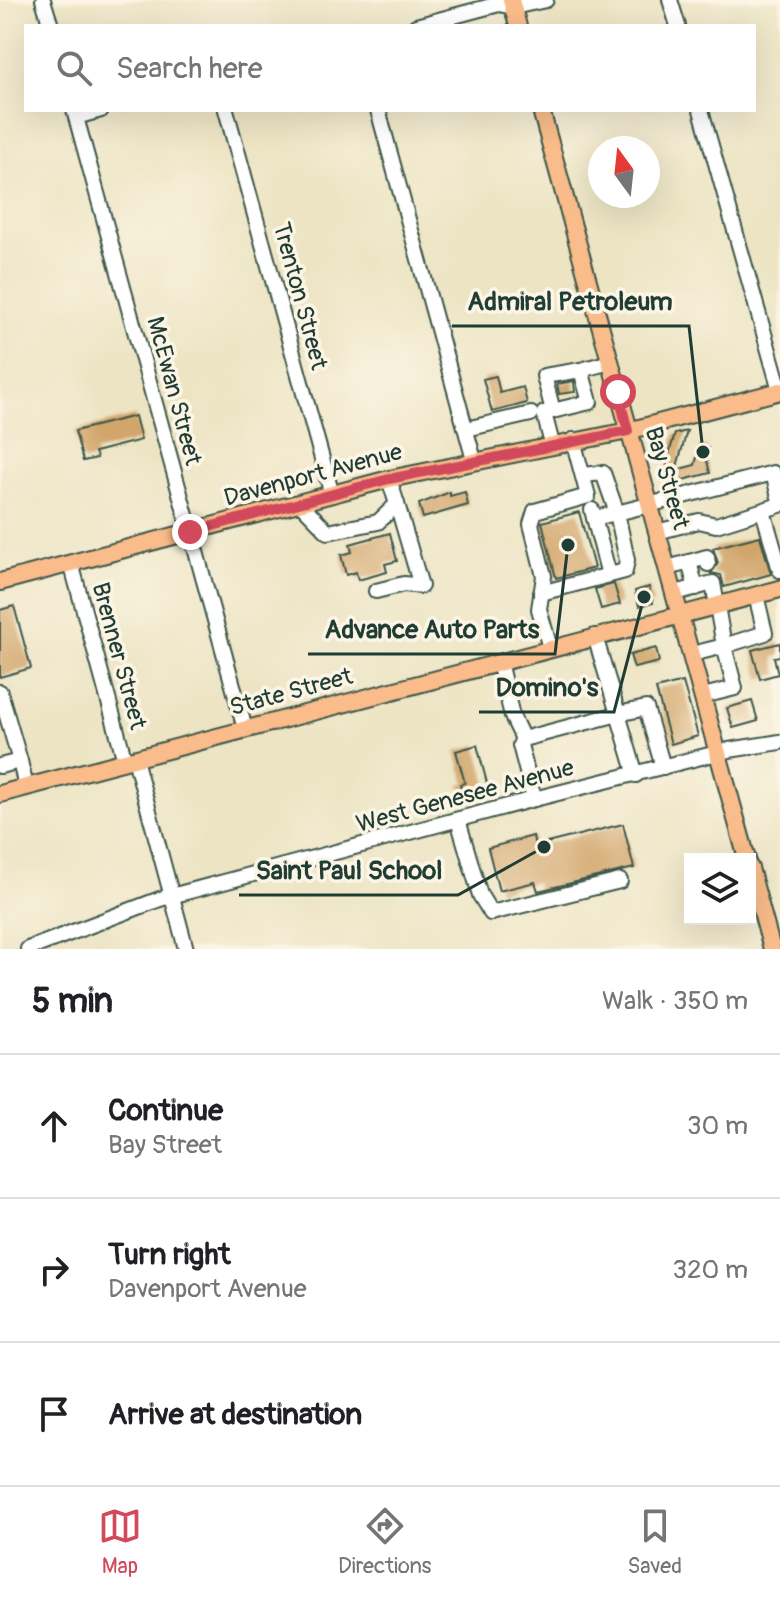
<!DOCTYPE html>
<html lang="en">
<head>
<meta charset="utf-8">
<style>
  body { margin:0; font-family:Pangolin,sans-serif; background:#f6f6f6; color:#202124 }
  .controls { position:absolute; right:24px; bottom:24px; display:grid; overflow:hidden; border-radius:0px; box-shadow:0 8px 32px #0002 }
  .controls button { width:72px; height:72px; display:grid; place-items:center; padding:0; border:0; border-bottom:2px solid #e0e0e0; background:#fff; color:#202124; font:40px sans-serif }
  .compass { position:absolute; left:588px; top:136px; width:72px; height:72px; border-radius:50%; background:#fff; box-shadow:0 8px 32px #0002; rotate:345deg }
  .stop { position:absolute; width:24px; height:24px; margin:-18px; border:6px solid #d1495b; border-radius:50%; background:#fff }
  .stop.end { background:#d1495b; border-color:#fff; box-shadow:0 2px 8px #0008 }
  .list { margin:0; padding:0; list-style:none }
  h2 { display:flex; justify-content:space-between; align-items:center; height:104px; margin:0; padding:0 32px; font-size:34px }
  h2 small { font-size:26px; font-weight:400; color:#757577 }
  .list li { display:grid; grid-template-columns:52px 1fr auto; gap:24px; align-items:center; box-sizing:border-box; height:144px; padding:0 32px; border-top:2px solid #e0e0e0 }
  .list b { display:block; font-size:30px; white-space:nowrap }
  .list p { margin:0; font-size:26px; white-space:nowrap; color:#757577 }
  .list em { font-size:26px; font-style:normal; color:#757577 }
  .icon { flex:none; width:44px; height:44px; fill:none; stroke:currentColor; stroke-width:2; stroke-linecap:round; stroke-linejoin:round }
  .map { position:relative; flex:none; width:780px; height:949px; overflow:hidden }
  .search { position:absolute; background:#fff; box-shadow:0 8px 32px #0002; left:24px; right:24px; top:24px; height:88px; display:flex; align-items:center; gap:20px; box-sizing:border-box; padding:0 28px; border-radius:0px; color:#757577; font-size:30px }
  .sheet { height:536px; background:#fff }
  nav { display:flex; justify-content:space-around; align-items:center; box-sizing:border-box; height:112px; border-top:2px solid #e0e0e0; background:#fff; font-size:22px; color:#757577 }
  nav a { display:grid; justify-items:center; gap:4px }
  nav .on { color:#d1495b }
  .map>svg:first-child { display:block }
  .building { fill:#d2a56a }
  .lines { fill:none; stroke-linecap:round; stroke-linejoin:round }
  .minor-casing { stroke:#3e5649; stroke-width:18 }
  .major-casing { stroke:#3e5649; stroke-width:20 }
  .minor { stroke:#fff; stroke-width:14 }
  .major { stroke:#f9bc8a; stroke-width:16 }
  .route { stroke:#d1495b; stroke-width:10 }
  .labels { text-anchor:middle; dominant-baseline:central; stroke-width:7; stroke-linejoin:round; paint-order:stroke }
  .street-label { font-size:24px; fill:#1f3d34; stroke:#fcf5e5 }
  .leader { fill:none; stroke:#1f3d34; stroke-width:3 }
  .callout-dot { fill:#1f3d34; stroke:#fcf5e5; stroke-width:3 }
  .callout-label { font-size:26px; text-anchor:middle; font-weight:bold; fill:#1f3d34; stroke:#fcf5e5; stroke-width:7; stroke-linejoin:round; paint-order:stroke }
</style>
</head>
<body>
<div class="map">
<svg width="780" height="949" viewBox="0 0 780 949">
  <rect width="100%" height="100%" fill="#fcf5e5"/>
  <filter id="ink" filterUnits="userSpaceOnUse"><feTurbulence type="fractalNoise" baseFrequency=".0125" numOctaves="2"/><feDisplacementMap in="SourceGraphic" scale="16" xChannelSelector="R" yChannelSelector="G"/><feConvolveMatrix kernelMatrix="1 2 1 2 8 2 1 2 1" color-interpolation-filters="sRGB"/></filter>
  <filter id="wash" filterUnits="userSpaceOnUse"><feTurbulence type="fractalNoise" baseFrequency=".006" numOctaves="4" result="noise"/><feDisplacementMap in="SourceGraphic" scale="32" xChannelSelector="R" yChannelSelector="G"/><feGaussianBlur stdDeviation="1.8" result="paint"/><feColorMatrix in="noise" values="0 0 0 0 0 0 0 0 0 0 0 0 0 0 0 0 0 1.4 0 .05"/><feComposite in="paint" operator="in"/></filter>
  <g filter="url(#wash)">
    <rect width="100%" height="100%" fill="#ece4c3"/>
    <g id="blocks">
      <!-- building -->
      <g class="building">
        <path d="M 496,376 L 500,393 L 523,387 L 527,403 L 492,412 L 483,379 Z"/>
        <path d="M 574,381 L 575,392 L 559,394 L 557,384 Z"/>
        <path d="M 135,416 L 141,440 L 95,452 L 97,458 L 83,461 L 75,431 Z"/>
        <path d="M 687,431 L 676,470 L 695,465 L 700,446 L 708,448 L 706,457 L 710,473 L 675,482 L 666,463 L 675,434 Z"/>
        <path d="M 450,492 L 450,496 L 465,492 L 468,505 L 423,518 L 419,504 Z"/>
        <path d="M 579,512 L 594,568 L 556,578 L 542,522 Z"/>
        <path d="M 390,533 L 397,561 L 385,564 L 387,572 L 358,580 L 356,572 L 346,575 L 341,555 L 352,552 L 350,544 Z"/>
        <path d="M 760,536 L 771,574 L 724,587 L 721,575 L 711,573 L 718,563 L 713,548 Z"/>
        <path d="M 614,584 L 620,604 L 601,609 L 595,589 Z"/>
        <path d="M 649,587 L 653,603 L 639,606 L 635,591 Z"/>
        <path d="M 14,606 L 31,668 L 0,677 L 0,610 Z"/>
        <path d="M 780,643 L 780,656 L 774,657 L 778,674 L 760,679 L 752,650 Z"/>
        <path d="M 656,648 L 659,662 L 634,668 L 630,655 Z"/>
        <path d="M 683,682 L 698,736 L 671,744 L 656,689 Z"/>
        <path d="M 752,701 L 758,721 L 733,728 L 727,708 Z"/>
        <path d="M 477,745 L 488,787 L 463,794 L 460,784 L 465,783 L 456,751 Z"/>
        <path d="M 623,824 L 634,868 L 538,891 L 535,882 L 499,891 L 488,848 L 533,836 L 535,846 Z"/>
      </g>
    </g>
  </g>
  <g filter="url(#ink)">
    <use href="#blocks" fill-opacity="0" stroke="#3e5649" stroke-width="2"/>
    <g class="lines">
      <!-- minor casing -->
      <g class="minor-casing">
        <g id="minor">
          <path d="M 43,0 L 51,26"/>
          <path d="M 670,0 L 678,26"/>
          <path d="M 416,26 L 499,4 L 513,7 L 546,0"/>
          <path d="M 74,110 L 245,729"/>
          <path d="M 226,110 L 332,495"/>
          <path d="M 378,110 L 474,460"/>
          <path d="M 701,110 L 780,390"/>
          <path d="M 76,117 L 101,110"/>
          <path d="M 553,411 L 544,376 L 581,370"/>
          <path d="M 466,429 L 531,414"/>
          <path d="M 552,444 L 544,413 L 590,402 L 581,370 L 610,362"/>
          <path d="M 583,475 L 603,473 L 617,513 L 594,518"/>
          <path d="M 300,503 L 328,532 L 378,522 L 397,504 L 389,479"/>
          <path d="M 592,510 L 609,575"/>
          <path d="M 763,511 L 780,570"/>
          <path d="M 657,532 L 699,521 L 716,525 L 780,505"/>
          <path d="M 689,562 L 707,557 L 708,564"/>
          <path d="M 71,563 L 125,761"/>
          <path d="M 668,568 L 689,562 L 696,588"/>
          <path d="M 376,591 L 404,584 L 421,586 L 397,504"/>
          <path d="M 541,593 L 625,571 L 627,560 L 617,513 L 773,473 L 780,501"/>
          <path d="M 675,593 L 713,583 L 724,646 L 692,654"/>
          <path d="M 595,636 L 618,714 L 646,708 L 663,767"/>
          <path d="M 550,648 L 539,609 L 544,576 L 531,524 L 535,511 L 588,496 L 573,440"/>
          <path d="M 499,662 L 512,716 L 523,739"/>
          <path d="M 0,692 L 20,761"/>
          <path d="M 703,696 L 735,688 L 724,646 L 765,633 L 756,595"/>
          <path d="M 135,759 L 186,949"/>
          <path d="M 0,766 L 20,761 L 26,787"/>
          <path d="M 534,799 L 520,745 L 523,739 L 618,714 L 636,775"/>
          <path d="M 458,820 L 480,895 L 491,913 L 620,881"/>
          <path d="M 28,949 L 160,899 L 534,799 L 729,750 L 780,742"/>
        </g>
      </g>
      <!-- major casing -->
      <g class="major-casing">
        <g id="major">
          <path d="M 511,0 L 518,26"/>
          <path d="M 541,110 L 747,859"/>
          <path d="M 0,582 L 389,479 L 628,431 L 780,391"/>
          <path d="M 0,794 L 780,589"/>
          <path d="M 750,868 L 772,949"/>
        </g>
      </g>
      <!-- minor -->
      <use href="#minor" class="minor"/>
      <!-- major -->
      <use href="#major" class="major"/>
    </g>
  </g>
  <g class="lines" filter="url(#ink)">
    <!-- route -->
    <path class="route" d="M 190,532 L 389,479 L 628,431 L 618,392"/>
  </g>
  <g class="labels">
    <!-- street labels -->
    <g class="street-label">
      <text transform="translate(300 296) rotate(75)">Trenton Street</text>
      <text transform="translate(174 391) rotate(75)">McEwan Street</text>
      <text transform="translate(313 475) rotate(-15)">Davenport Avenue</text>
      <text transform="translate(667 478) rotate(74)">Bay Street</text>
      <text transform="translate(119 656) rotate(75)">Brenner Street</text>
      <text transform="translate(291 692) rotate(-15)">State Street</text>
      <text transform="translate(465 796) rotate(-15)">West Genesee Avenue</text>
    </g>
  </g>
  <!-- callouts -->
  <path class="leader" d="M703 452L689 326H452M568 545L555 654H308M644 597L614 712H479M544 847L458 895H239"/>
  <g class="callout-dot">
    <circle cx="703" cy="452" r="8"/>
    <circle cx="568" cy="545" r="8"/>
    <circle cx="644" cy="597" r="8"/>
    <circle cx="544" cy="847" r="8"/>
  </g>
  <g class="callout-label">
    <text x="570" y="310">Admiral Petroleum</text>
    <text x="432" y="638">Advance Auto Parts</text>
    <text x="547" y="696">Domino's</text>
    <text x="349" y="879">Saint Paul School</text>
  </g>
</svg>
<div class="controls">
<button><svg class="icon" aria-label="layers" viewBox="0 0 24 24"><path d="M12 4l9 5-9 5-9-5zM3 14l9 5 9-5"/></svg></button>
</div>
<svg class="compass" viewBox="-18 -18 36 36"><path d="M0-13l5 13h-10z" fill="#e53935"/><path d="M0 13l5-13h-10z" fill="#757577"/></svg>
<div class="stop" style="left:618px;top:392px"></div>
<div class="stop end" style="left:190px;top:532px"></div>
<div class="search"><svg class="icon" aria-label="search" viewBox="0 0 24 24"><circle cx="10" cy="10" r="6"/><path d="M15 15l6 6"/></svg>Search here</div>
</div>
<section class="sheet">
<h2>5 min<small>Walk · 350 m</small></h2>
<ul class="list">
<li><svg class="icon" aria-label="ahead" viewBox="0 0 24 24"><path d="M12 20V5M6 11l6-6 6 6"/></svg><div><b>Continue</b><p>Bay Street</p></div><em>30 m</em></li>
<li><svg class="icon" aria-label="right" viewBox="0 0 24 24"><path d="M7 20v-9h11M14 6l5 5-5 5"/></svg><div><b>Turn right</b><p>Davenport Avenue</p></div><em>320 m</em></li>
<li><svg class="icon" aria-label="arrive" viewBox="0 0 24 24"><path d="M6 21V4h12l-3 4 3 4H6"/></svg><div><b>Arrive at destination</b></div></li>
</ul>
</section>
<nav>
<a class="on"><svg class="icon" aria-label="map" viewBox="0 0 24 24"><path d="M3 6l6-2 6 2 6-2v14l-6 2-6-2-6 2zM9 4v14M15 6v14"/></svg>Map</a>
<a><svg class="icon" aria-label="directions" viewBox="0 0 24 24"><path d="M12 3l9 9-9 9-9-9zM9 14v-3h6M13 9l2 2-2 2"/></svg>Directions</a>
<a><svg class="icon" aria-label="saved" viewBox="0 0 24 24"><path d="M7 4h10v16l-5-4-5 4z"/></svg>Saved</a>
</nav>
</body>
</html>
